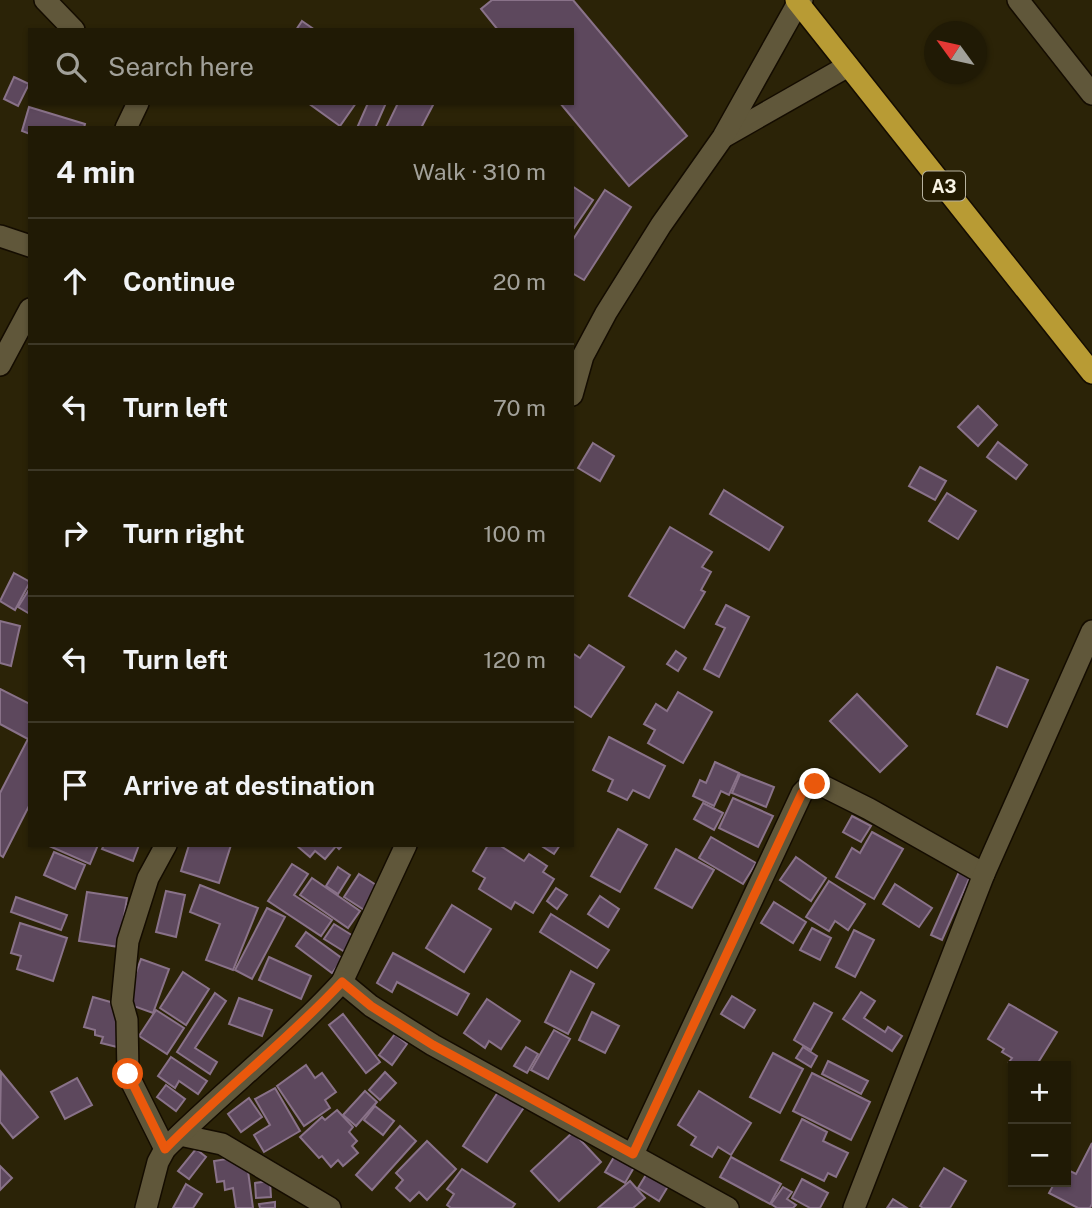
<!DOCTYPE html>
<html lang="en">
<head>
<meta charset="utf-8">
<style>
  body { margin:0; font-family:"Public Sans",sans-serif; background:#28230f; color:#f1f3f6 }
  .controls { position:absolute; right:21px; bottom:21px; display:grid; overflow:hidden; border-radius:0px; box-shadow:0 2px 5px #0004 }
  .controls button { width:63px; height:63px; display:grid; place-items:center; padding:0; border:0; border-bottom:2px solid #3d3827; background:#201a05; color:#f1f3f6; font:35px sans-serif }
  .compass { position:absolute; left:924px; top:21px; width:63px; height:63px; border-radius:50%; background:#201a05; box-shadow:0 2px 5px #0004; rotate:303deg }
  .stop { position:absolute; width:21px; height:21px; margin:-16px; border:5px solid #ea580c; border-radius:50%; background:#fff }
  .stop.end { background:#ea580c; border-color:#fff; box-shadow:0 2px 7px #0008 }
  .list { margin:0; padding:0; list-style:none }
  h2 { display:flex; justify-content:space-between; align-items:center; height:91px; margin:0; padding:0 28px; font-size:30px }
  h2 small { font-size:23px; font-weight:400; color:#a2a19a }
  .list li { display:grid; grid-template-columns:46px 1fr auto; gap:21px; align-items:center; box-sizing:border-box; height:126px; padding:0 28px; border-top:2px solid #3d3827 }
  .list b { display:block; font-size:26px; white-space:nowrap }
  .list em { font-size:23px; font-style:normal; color:#a2a19a }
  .icon { flex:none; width:38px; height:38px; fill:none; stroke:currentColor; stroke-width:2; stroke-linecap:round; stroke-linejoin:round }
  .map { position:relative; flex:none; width:1092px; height:1208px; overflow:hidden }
  .search { position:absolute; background:#201a05; box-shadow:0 2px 5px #0004; left:28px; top:28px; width:546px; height:77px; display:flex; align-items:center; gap:18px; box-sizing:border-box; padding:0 24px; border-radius:0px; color:#a2a19a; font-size:26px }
  .panel { position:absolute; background:#201a05; box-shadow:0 2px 5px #0004; left:28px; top:126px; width:546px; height:721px; border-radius:0px }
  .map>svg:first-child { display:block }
  .building { fill:#5d485d; stroke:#897289; stroke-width:2 }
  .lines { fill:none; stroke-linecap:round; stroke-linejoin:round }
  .street-casing { stroke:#140c00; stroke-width:24 }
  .highway-casing { stroke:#140c00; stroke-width:24 }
  .street { stroke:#60573a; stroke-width:21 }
  .highway { stroke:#b89b34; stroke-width:21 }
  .route { stroke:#ea580c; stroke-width:9 }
  .labels { text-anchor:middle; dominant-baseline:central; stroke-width:5; stroke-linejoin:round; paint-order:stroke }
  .shield { fill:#221a00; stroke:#b8b3a0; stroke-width:2 }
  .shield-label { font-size:18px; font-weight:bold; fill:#f9f4e4 }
</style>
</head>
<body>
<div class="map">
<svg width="1092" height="1208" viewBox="0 0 1092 1208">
  <rect width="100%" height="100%" fill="#2b2307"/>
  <!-- building -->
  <g class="building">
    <path d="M 492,0 L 573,0 L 687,136 L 629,186 L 560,103 L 572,103 L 572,30 L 498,30 L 481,9 Z"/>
    <path d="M 302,21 L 315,30 L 296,30 Z"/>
    <path d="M 14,77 L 29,84 L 18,106 L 4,99 Z"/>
    <path d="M 308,103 L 356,103 L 340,126 Z"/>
    <path d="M 368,103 L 386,103 L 375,128 L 357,128 Z"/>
    <path d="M 398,103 L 430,103 L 433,105 L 421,128 L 386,128 Z"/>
    <path d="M 29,107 L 85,124 L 84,128 L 30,128 L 30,134 L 22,131 Z"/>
    <path d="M 572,186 L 593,200 L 572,231 Z"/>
    <path d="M 605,190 L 631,207 L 584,280 L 572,273 L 572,241 Z"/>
    <path d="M 978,406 L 997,425 L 978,446 L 958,427 Z"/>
    <path d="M 998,442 L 1027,465 L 1016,479 L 987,457 Z"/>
    <path d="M 593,443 L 614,456 L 600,481 L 578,468 Z"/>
    <path d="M 920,467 L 946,481 L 935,500 L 909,486 Z"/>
    <path d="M 724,490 L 783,527 L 769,550 L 710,514 Z"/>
    <path d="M 947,493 L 976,511 L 958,539 L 929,521 Z"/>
    <path d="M 670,527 L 712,552 L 702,567 L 711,572 L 701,590 L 705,592 L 684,628 L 629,596 Z"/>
    <path d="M 14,573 L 30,582 L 15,610 L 0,601 Z"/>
    <path d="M 30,588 L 30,614 L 18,607 Z"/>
    <path d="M 726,605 L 749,617 L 719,677 L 704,669 L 725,628 L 716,624 Z"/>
    <path d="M 0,621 L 20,626 L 11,666 L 0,663 Z"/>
    <path d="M 589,645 L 624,667 L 591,717 L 572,705 L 572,653 L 580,658 Z"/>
    <path d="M 676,651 L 686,658 L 678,671 L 667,664 Z"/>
    <path d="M 997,667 L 1028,680 L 1007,727 L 977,714 Z"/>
    <path d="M 0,689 L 30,704 L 30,804 L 3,857 L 0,855 L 0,793 L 28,739 L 0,724 Z"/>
    <path d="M 678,692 L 712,712 L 683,763 L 648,743 L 655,730 L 644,724 L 656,704 L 667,711 Z"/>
    <path d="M 857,694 L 907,746 L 880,772 L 830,721 Z"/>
    <path d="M 609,737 L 665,766 L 649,798 L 633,790 L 627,800 L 608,791 L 613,780 L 593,770 Z"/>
    <path d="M 715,762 L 739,773 L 729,795 L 721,791 L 714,806 L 693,796 L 700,780 L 706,783 Z"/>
    <path d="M 740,774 L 774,787 L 766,807 L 732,793 Z"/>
    <path d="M 733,798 L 773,816 L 758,847 L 719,828 Z"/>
    <path d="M 703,803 L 723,813 L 714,830 L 694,819 Z"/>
    <path d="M 852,816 L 871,826 L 861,842 L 843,832 Z"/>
    <path d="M 618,829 L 647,845 L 620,892 L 591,876 Z"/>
    <path d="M 872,832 L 903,849 L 874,899 L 836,877 L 852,848 L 860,853 Z"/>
    <path d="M 711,837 L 756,863 L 743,884 L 699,858 Z"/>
    <path d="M 47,845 L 98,845 L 90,864 Z"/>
    <path d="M 104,845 L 139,845 L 133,861 L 102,849 Z"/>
    <path d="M 189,845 L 231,845 L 219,883 L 181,871 Z"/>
    <path d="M 296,845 L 343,845 L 339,849 L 336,846 L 325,859 L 315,851 L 310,857 Z"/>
    <path d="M 488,845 L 499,845 L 524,861 L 529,854 L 547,866 L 543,872 L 554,879 L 533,913 L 515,902 L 511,909 L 479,889 L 485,878 L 473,871 Z"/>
    <path d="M 540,845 L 560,845 L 554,854 Z"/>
    <path d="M 676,849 L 714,870 L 692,908 L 655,888 Z"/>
    <path d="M 54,852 L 85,865 L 75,889 L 44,875 Z"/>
    <path d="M 796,857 L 826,878 L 811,901 L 780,880 Z"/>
    <path d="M 292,864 L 308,874 L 294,895 L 332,920 L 321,936 L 268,901 Z"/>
    <path d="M 962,865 L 973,870 L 942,940 L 931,935 Z"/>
    <path d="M 338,867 L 350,875 L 338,894 L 326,886 Z"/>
    <path d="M 359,874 L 384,890 L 369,913 L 344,897 Z"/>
    <path d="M 312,878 L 360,911 L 348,928 L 300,895 Z"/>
    <path d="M 829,881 L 865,904 L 848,930 L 835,921 L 829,931 L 806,917 Z"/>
    <path d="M 895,884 L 932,908 L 919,927 L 883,904 Z"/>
    <path d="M 200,885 L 258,908 L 233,970 L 206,960 L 220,924 L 190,912 Z"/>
    <path d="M 556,888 L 567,895 L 557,909 L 547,901 Z"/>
    <path d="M 166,891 L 185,895 L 176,937 L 156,932 Z"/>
    <path d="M 87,892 L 127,898 L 119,947 L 79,941 Z"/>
    <path d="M 600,896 L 619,909 L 608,927 L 588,914 Z"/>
    <path d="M 16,897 L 67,915 L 61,930 L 11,912 Z"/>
    <path d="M 774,902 L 806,922 L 793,943 L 761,923 Z"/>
    <path d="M 452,905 L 491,929 L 464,972 L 426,948 Z"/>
    <path d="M 267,908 L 285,917 L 252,979 L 235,970 Z"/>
    <path d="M 551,914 L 609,950 L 597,968 L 540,932 Z"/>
    <path d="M 20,923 L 67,938 L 53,981 L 17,969 L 21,956 L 11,953 Z"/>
    <path d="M 334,924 L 358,939 L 348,954 L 324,939 Z"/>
    <path d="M 812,928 L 831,938 L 820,960 L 800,950 Z"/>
    <path d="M 854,930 L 874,940 L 855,977 L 836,967 Z"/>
    <path d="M 306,932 L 343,959 L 332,973 L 296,946 Z"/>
    <path d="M 393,953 L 469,994 L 457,1015 L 397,982 L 392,992 L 377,983 Z"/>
    <path d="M 269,957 L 311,976 L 301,999 L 259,980 Z"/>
    <path d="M 141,959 L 169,969 L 153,1013 L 125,1003 Z"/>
    <path d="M 571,971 L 594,984 L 568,1034 L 545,1022 Z"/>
    <path d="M 183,972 L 209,989 L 186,1025 L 160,1008 Z"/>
    <path d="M 861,992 L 875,1001 L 864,1018 L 885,1032 L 888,1027 L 902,1036 L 892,1051 L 843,1019 Z"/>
    <path d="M 215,993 L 226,1001 L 195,1048 L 217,1062 L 210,1074 L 177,1052 Z"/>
    <path d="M 732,996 L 755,1010 L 744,1028 L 721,1014 Z"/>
    <path d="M 93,997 L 128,1007 L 117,1047 L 101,1043 L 103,1037 L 95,1035 L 95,1030 L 84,1027 Z"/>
    <path d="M 239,998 L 272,1010 L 262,1036 L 229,1024 Z"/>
    <path d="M 487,999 L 520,1021 L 501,1049 L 489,1041 L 485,1048 L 464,1033 Z"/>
    <path d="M 814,1003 L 832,1013 L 811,1050 L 794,1040 Z"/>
    <path d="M 1009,1004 L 1057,1032 L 1036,1066 L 1016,1066 L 1009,1062 L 1012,1058 L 1002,1052 L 1004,1049 L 988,1039 Z"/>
    <path d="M 156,1010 L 184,1028 L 167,1054 L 139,1036 Z"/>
    <path d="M 592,1012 L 619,1026 L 605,1053 L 579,1040 Z"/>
    <path d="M 343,1014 L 380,1062 L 366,1073 L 329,1025 Z"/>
    <path d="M 554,1030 L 570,1039 L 548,1079 L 531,1070 Z"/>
    <path d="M 395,1034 L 407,1044 L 392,1065 L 379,1055 Z"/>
    <path d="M 526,1047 L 538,1054 L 527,1073 L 514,1066 Z"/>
    <path d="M 803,1047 L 817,1056 L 811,1067 L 796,1058 Z"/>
    <path d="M 773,1053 L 803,1069 L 780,1113 L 750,1097 Z"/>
    <path d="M 171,1057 L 207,1081 L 198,1094 L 179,1081 L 175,1088 L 158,1076 Z"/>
    <path d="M 828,1061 L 868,1081 L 861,1094 L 822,1074 Z"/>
    <path d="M 306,1065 L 315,1078 L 322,1073 L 336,1092 L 325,1100 L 330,1108 L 304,1126 L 277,1086 Z"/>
    <path d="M 1,1072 L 38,1117 L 13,1138 L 0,1122 Z"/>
    <path d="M 385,1072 L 396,1083 L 380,1100 L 369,1090 Z"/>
    <path d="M 812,1073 L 870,1102 L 851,1140 L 793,1111 Z"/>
    <path d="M 77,1078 L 92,1105 L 65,1119 L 51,1092 Z"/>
    <path d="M 166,1085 L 185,1099 L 176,1111 L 157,1097 Z"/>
    <path d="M 502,1086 L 527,1103 L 487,1162 L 463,1146 Z"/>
    <path d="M 275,1088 L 300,1131 L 264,1152 L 254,1135 L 270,1125 L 255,1099 Z"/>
    <path d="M 365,1091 L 377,1102 L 356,1126 L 343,1115 Z"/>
    <path d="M 699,1091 L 751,1123 L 731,1155 L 718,1147 L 712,1157 L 691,1145 L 696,1137 L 678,1125 Z"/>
    <path d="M 249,1098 L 262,1117 L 241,1132 L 228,1114 Z"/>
    <path d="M 375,1106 L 394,1121 L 383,1135 L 364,1120 Z"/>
    <path d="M 337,1110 L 353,1127 L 349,1132 L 357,1141 L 352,1146 L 358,1153 L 343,1166 L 338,1160 L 331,1167 L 322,1156 L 319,1158 L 300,1137 L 322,1117 L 325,1120 Z"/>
    <path d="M 802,1119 L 827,1132 L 823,1141 L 848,1153 L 836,1177 L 828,1173 L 824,1181 L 781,1160 Z"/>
    <path d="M 400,1126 L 416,1141 L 372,1190 L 356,1175 Z"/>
    <path d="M 573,1132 L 601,1162 L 559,1201 L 531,1171 Z"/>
    <path d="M 427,1141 L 456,1169 L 427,1200 L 419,1192 L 410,1201 L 396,1188 L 403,1180 L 396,1173 Z"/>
    <path d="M 1092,1143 L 1092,1204 L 1090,1208 L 1078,1208 L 1049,1193 L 1055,1182 L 1066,1182 L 1066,1169 L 1076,1174 Z"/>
    <path d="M 196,1149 L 206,1157 L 189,1179 L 178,1171 Z"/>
    <path d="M 617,1152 L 636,1164 L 625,1183 L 605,1172 Z"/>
    <path d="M 246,1156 L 253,1208 L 236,1208 L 233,1188 L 225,1190 L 224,1181 L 217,1182 L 214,1161 Z"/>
    <path d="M 731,1157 L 781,1184 L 770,1204 L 720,1177 Z"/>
    <path d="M 0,1166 L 12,1178 L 0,1190 Z"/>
    <path d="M 944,1168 L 966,1181 L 950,1208 L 923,1208 L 920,1206 Z"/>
    <path d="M 462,1169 L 515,1204 L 512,1208 L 451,1208 L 447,1205 L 454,1194 L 447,1189 Z"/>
    <path d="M 649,1170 L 670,1183 L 659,1201 L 638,1188 Z"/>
    <path d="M 802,1179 L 828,1193 L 820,1208 L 810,1208 L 792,1198 Z"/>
    <path d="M 270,1181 L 271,1197 L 256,1198 L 255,1183 Z"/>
    <path d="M 630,1181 L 645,1198 L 633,1208 L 598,1208 Z"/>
    <path d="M 186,1184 L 202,1194 L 193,1208 L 173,1208 Z"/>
    <path d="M 783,1187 L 792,1192 L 787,1199 L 796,1205 L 793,1208 L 777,1208 L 771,1204 Z"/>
    <path d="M 893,1199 L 907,1208 L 887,1208 Z"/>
    <path d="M 275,1202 L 275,1208 L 260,1208 L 259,1204 Z"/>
  </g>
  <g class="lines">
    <!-- street casing -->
    <g class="street-casing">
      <g id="street">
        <path d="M 45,0 L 74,30"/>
        <path d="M 1018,0 L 1092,94"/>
        <path d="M 126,128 L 138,103"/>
        <path d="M 725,136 L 848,66"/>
        <path d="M 0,236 L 30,246"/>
        <path d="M 0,365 L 30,309"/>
        <path d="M 572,395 L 583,356 L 606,313 L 661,225 L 723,137 L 798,3 L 802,0"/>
        <path d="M 342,982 L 406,845"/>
        <path d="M 180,1135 L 222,1144 L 330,1208"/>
        <path d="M 165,1149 L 128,1075 L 127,1020 L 122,1002 L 128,941 L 148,878 L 166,845"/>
        <path d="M 633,1154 L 802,793 C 809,785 812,783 823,786 L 869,809 L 984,874"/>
        <path d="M 146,1208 L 158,1162 L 165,1149 C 223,1091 287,1042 342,982 L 371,1006 L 433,1045 L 728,1208"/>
        <path d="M 854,1208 L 984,874 L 1092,631"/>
      </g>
    </g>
    <!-- highway casing -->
    <g class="highway-casing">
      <path id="highway" d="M 796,0 L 1092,373"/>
    </g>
    <!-- street -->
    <use href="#street" class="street"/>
    <!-- highway -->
    <use href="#highway" class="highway"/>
  </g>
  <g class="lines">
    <!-- route -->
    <path class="route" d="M 128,1074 L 165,1149 C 222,1091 287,1041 342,982 L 371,1006 L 433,1045 L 633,1154 L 802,793 L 808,786 L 815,784"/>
  </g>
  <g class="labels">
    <!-- shield labels -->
    <rect class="shield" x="923" y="171.5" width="42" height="29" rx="5"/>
    <g class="shield-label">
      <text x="944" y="186">A3</text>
    </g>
  </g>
</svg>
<div class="controls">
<button>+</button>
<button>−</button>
</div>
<svg class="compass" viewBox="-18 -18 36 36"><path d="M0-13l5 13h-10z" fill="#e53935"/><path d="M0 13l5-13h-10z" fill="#a2a19a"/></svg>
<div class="stop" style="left:128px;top:1074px"></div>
<div class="stop end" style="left:815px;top:784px"></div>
<div class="search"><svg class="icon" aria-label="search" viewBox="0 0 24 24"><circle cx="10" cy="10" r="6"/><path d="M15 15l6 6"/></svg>Search here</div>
<section class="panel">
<h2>4 min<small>Walk · 310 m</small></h2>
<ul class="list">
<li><svg class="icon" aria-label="ahead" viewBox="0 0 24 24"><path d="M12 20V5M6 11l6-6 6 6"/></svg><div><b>Continue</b></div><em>20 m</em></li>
<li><svg class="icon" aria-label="left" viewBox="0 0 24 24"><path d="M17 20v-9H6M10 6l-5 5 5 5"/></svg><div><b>Turn left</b></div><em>70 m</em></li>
<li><svg class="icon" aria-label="right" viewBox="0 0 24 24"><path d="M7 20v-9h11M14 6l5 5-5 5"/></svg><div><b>Turn right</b></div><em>100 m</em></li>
<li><svg class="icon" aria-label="left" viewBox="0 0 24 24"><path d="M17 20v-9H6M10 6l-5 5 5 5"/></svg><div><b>Turn left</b></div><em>120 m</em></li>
<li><svg class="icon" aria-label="arrive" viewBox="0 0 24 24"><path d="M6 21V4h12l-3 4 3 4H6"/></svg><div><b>Arrive at destination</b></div></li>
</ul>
</section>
</div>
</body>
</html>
